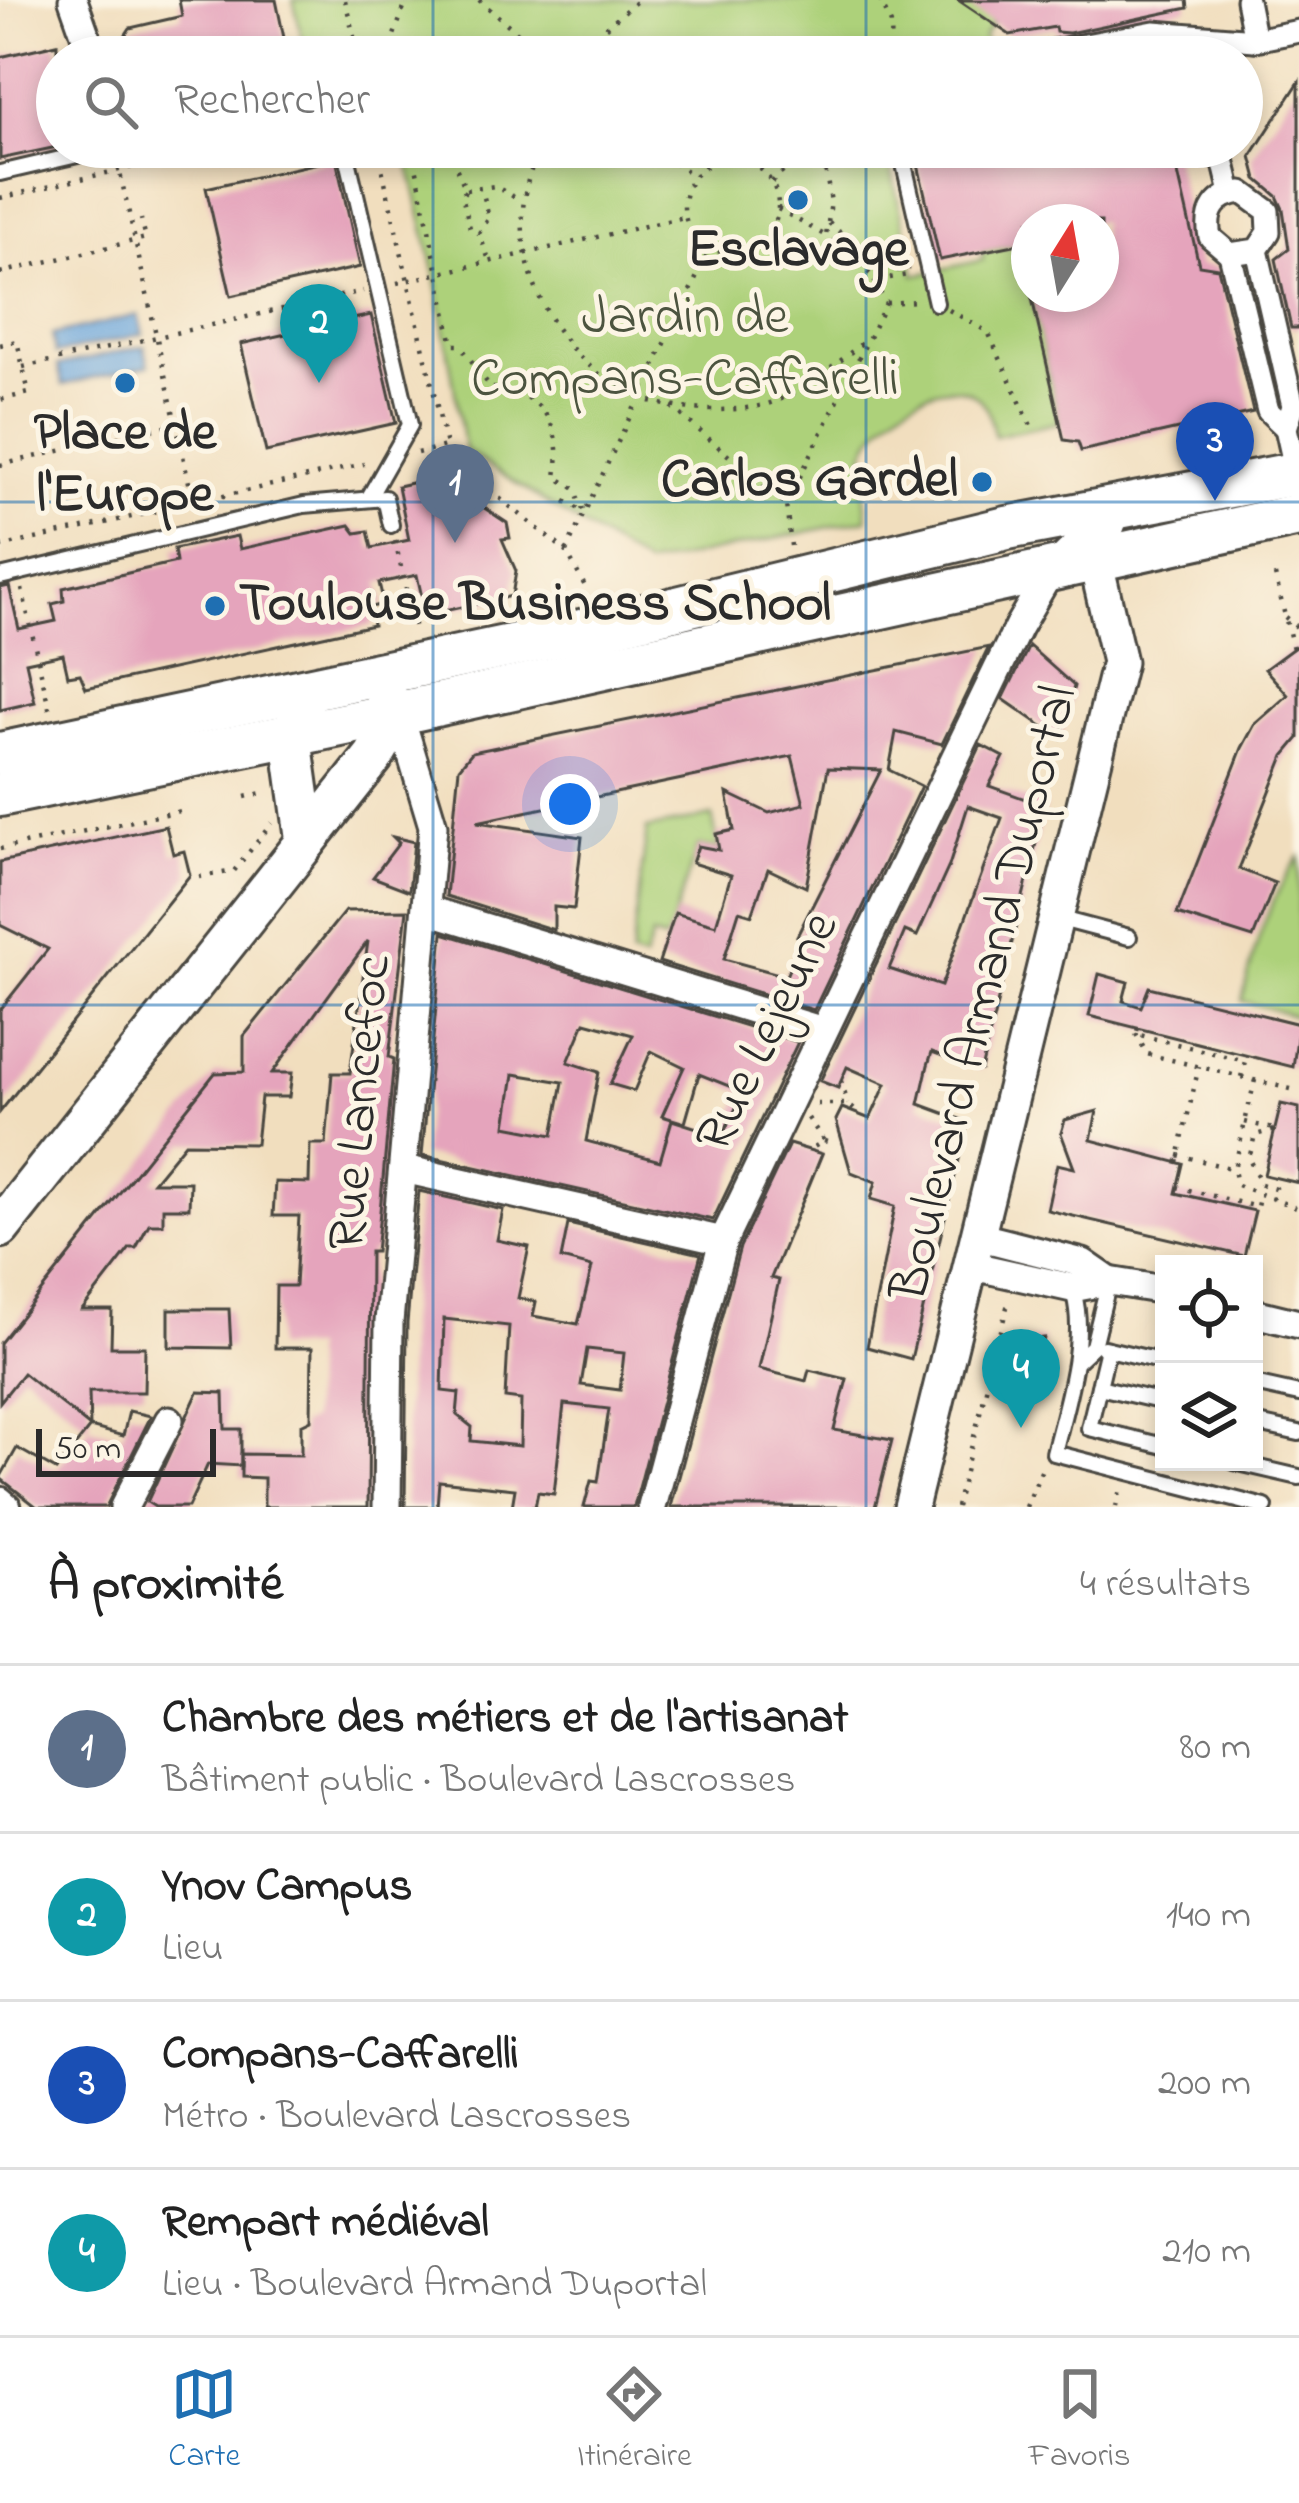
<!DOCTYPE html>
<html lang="fr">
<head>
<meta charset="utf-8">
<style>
  body { margin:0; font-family:"Indie Flower",sans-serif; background:#f2f2f2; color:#222 }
  .controls { position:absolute; right:36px; bottom:36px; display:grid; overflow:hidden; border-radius:0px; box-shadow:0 6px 18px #0003 }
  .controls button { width:108px; height:108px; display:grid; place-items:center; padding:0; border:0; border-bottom:3px solid #e0e0e0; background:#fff; color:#222; font:60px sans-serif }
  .compass { position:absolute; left:1011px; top:204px; width:108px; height:108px; border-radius:50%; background:#fff; box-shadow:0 6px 18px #0003; rotate:11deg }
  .scale { position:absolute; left:36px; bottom:30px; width:180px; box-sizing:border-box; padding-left:12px; border:6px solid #2b2b2b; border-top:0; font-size:33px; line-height:42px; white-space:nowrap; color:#2b2b2b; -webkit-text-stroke:9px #fcf5e5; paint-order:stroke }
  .you { position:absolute; left:570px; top:804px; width:42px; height:42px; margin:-30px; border:9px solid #fff; border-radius:50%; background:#1a73e8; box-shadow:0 0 0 18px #1a73e833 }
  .badge { display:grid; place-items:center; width:78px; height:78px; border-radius:50%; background:#1f6fb2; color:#fff; font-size:39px; font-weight:700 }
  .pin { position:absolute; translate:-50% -99px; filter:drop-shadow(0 3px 6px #0008) }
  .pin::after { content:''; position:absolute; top:63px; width:42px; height:36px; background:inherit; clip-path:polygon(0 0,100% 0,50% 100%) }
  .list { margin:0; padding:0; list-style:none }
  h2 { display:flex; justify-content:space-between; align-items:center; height:156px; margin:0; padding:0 48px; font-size:51px }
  h2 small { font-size:39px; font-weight:400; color:#767676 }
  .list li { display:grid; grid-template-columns:78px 1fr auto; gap:36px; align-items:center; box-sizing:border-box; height:168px; padding:0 48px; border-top:3px solid #e0e0e0 }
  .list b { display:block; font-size:45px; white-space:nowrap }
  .list p { margin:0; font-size:39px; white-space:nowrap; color:#767676 }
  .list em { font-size:39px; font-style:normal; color:#767676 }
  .icon { flex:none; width:66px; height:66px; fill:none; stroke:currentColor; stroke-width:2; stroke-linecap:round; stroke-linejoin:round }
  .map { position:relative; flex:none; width:1299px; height:1507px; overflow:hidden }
  .search { position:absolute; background:#fff; box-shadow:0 6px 18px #0003; left:36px; right:36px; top:36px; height:132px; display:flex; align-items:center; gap:30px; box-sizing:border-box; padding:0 42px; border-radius:66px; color:#767676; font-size:45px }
  .sheet { height:828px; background:#fff }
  nav { display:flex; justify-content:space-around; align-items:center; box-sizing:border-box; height:168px; border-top:3px solid #e0e0e0; background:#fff; font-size:33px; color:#767676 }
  nav a { display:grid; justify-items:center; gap:6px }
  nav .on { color:#1f6fb2 }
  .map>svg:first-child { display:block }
  .green { fill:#add17a; stroke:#6c7e52; stroke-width:3 }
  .water { fill:#6ba5db; stroke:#4b6883; stroke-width:3 }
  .building { fill:#e5a4bc; fill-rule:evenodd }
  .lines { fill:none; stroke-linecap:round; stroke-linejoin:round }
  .service-casing { stroke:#494641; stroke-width:20 }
  .pedestrian-casing { stroke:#494641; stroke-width:27 }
  .minor-casing { stroke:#494641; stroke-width:33 }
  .tertiary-casing { stroke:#494641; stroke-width:39 }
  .secondary-casing { stroke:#494641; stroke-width:45 }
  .primary-casing { stroke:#494641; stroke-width:48 }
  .path { stroke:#494641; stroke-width:4.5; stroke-dasharray:3 9; stroke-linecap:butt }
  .service { stroke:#fff; stroke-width:14 }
  .pedestrian { stroke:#fff; stroke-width:21 }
  .minor { stroke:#fff; stroke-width:27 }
  .tertiary { stroke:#fff; stroke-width:33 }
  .secondary { stroke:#fff; stroke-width:39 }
  .primary { stroke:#fff; stroke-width:42 }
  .grid { fill:none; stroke:#1f6fb2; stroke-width:3; stroke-opacity:0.55 }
  .poi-dot { fill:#1f6fb2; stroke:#fcf5e5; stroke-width:4.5 }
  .labels { text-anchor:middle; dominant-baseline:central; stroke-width:10; stroke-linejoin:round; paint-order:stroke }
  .poi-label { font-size:54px; font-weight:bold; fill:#2b2b2b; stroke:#fcf5e5 }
  .park-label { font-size:54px; fill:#4c543f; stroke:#fcf5e5 }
  .street-label { font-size:54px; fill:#2b2b2b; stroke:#fcf5e5 }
</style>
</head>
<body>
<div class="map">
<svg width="1299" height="1507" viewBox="0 0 1299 1507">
  <rect width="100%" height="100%" fill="#fcf5e5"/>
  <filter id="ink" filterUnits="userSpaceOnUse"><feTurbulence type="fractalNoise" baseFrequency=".00833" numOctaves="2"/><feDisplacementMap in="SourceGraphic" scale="24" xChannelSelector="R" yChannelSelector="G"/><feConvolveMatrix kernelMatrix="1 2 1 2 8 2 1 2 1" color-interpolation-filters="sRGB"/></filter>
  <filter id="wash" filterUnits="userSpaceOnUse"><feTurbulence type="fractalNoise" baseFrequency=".004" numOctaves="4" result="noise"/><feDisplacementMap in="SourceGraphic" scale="48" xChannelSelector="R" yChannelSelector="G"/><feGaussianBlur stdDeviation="2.7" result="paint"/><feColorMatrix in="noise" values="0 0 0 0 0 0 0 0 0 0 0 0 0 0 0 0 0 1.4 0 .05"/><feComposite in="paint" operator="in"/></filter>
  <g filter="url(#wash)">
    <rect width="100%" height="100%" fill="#f1debe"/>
    <!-- green -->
    <g class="green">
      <path d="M 293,0 L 971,0 L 993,23 L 984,36 L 989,57 L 307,57 Z"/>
      <path d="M 405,147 L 886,147 L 915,275 L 983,260 L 982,251 L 1020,244 L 1060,422 L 995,436 C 992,428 991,416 986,408 C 957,359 878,412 865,452 C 859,470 866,499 867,519 L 646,566 L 465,451 L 435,275 Z"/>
      <path d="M 712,816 L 719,850 L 698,846 L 666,941 L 652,936 L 644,960 L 631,956 L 647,829 Z"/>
      <path d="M 1299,857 L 1299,1017 L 1242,1001 C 1254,949 1267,901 1299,857 Z"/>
    </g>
    <!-- water -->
    <g class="water">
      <path d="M 138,315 L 143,334 L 56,354 L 52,335 Z"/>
      <path d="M 144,346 L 149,365 L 63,385 L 58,366 Z"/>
    </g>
    <g id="blocks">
      <!-- building -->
      <g class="building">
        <path d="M 179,0 L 276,0 L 288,57 L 111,57 L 130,28 L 182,16 Z"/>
        <path d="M 958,0 L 1187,0 L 1188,8 L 1069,33 L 1056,32 L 1055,27 L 1010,35 Z"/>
        <path d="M 57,44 L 57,147 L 0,159 L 0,57 Z"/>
        <path d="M 1299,82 L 1299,328 L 1291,328 L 1276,259 L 1289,249 L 1283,209 L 1277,196 L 1257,179 L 1251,156 Z"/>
        <path d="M 914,147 L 1172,147 L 1199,265 L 1218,268 L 1253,412 L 1081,451 L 1078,442 L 1064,440 L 1031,294 L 1101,294 L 1101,222 L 1029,222 L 1029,242 L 940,260 Z"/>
        <path d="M 336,159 L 360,267 L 231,296 L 206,188 Z"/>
        <path d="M 371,315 L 396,423 L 266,452 L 241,344 Z"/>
        <path d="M 451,474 L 454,488 L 507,523 L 510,538 L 502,539 L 516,571 L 512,596 L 426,615 L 417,575 L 379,583 L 384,604 L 371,607 L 373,625 L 86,688 L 80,674 L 68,676 L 63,654 L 26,662 L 35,702 L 0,710 L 0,588 L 9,586 L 19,629 L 56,621 L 52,604 L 64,601 L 63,588 L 176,562 L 174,549 L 237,536 L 240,549 L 350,525 L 356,533 L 368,531 L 372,548 L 409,540 L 398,486 Z"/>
        <path d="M 1299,644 L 1299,738 L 1284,756 L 1239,869 L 1275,883 L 1253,938 L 1177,914 L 1242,748 L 1255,724 L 1288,695 L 1265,669 Z"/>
        <path d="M 1029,646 L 1074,686 L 1061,739 L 1003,699 Z"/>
        <path d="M 989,647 L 942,744 L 896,732 L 889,770 L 921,786 L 814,1010 L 659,962 L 675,913 L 716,925 L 731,875 L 692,863 L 698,846 L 719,850 L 716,834 L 734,830 L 727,793 L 769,813 L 804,804 L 792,756 L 477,822 L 582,837 L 574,909 L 554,907 L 554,930 L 446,896 L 459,768 L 472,752 ZM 828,768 L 881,770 L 797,936 L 802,938 L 786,976 L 724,959 L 739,911 L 752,915 L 768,869 L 806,887 Z"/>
        <path d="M 981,745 L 1004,757 L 989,786 L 1045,806 L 981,1070 L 932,1052 L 928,1065 L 919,1104 L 968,1122 L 911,1359 L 867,1347 L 895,1206 L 871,1199 L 876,1182 L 851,1172 L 836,1120 L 842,1108 L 870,1119 L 886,1084 L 847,1067 L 838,1088 L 820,1081 ZM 968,806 L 1002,818 L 941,986 L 889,969 L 905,931 L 917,936 L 949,866 Z"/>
        <path d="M 166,826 L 173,854 L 184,851 L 190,875 L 0,1112 L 0,1010 L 48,949 L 0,925 L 0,862 Z"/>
        <path d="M 393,837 L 414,842 L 409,891 L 373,877 L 399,843 Z"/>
        <path d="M 407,910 L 389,1057 L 394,1059 L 379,1222 L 376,1252 L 370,1252 L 368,1507 L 264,1507 L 264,1478 L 241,1477 L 241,1454 L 301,1455 L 301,1425 L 311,1420 L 312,1348 L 275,1348 L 276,1286 L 295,1286 L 299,1216 L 273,1216 L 275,1182 L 309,1183 L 310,1144 L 326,1144 L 332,1073 L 350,1073 L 368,941 L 272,1073 L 292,1073 L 289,1097 L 261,1097 L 256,1144 L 185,1143 L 153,1182 L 190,1182 L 189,1208 L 163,1208 L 163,1224 L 149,1224 L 136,1248 L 130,1248 L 82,1310 L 112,1310 L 111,1347 L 145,1347 L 144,1392 L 89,1392 L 90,1427 L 23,1373 L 0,1402 L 0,1343 L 215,1073 L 244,1072 L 244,1036 L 345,911 Z"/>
        <path d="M 443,933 L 798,1042 L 713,1220 L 422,1155 ZM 585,1022 L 633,1035 L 610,1084 L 634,1091 L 651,1051 L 684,1067 L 662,1116 L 685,1123 L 699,1074 L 744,1092 L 722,1136 L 672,1120 L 660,1161 L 586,1141 L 599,1072 L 568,1062 ZM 514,1074 L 563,1082 L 553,1135 L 506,1126 Z"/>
        <path d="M 1099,974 L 1128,982 L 1123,1001 L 1141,1007 L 1149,987 L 1299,1024 L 1293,1067 L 1089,1016 Z"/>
        <path d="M 1281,1104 L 1299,1108 L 1299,1183 L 1264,1175 Z"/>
        <path d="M 1097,1111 L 1091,1140 L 1183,1164 L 1176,1193 L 1255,1211 L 1244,1256 L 1047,1210 L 1057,1164 L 1074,1168 L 1061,1133 L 1065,1120 Z"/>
        <path d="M 789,1144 L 822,1154 L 771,1278 L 779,1280 L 759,1369 L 806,1381 L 809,1370 L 847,1379 L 834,1430 L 892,1440 L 875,1507 L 671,1507 L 740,1247 Z"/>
        <path d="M 419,1191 L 503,1210 L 497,1240 L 529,1247 L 518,1298 L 536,1302 L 533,1316 L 578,1324 L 592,1267 L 561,1259 L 568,1224 L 701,1254 L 634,1507 L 584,1507 L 591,1481 L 598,1482 L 609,1409 L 564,1404 L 554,1494 L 538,1492 L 535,1507 L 512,1507 L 515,1489 L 439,1481 L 437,1507 L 405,1507 L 407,1323 ZM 444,1319 L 509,1326 L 505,1398 L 521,1400 L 520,1446 L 471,1441 L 472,1427 L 457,1415 L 459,1393 L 442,1391 ZM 587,1349 L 624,1353 L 620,1390 L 581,1385 Z"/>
        <path d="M 169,1309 L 229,1309 L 231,1348 L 169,1347 Z"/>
        <path d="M 1044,1338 L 1033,1384 L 1016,1369 L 1012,1356 L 1022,1342 Z"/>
        <path d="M 198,1392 L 224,1393 L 225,1429 L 241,1429 L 241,1466 L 208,1464 L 188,1507 L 155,1507 L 147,1502 Z"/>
        <path d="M 129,1411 L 151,1416 L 106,1507 L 37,1507 L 0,1478 L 17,1448 L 56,1470 L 90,1427 L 123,1436 Z"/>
      </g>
    </g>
  </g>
  <g filter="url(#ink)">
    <use href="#blocks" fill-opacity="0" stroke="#494641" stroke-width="3"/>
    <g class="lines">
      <!-- service casing -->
      <g class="service-casing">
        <g id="service">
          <path d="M 345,147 L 410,425 L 368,499"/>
          <path d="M 900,147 L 936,303"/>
          <path d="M 0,173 L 112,147"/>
          <path d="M 0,577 L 304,505 L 385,498 L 391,525"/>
          <path d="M 1057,918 L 1129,937"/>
          <path d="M 1072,1288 C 1089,1336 1066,1403 1054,1453 L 1265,1507"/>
          <path d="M 1104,1348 L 1164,1362"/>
          <path d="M 1108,1349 L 1089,1428 L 1164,1446"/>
          <path d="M 1077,1361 L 1093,1346 L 1109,1281"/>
          <path d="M 1254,1384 L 1299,1394"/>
          <path d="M 1099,1387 L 1164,1402"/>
          <path d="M 1254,1423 L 1299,1433"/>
          <path d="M 1234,1462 L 1299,1477"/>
        </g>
      </g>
      <!-- pedestrian casing -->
      <g class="pedestrian-casing">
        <g id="pedestrian">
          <path d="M 1247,0 L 1255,40"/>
          <path d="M 1022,57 L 1154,32 L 1255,40 L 1299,31"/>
          <path d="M 1220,147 L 1231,193"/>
          <path d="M 1257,250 L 1230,254 L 1210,237 C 1205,212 1215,195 1242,192 L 1268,211 L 1269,232 L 1257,250 L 1293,406 L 1286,428 L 1296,473"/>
          <path d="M 1230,254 L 1268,411 L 1286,428"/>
        </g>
      </g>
      <!-- minor casing -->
      <g class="minor-casing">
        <g id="minor">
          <path d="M 73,0 L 93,57"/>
          <path d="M 428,910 L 823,1031"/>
          <path d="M 404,1169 L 723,1241"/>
          <path d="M 981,1237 L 1083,1263 L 1109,1281"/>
          <path d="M 973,1266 L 1072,1288 L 1109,1281 L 1164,1290"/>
          <path d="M 1254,1313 L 1299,1324"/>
          <path d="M 0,1501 L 7,1507"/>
          <path d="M 124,1507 L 169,1420"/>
          <path d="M 387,1507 L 389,1322 L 433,826 L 399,713"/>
          <path d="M 652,1507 L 723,1241 L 1018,627 L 1051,570 L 1112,510"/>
        </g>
      </g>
      <!-- tertiary casing -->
      <g class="tertiary-casing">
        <path id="tertiary" d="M 911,1507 L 1119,662 L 1095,559 L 1115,507"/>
      </g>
      <!-- secondary casing -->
      <g class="secondary-casing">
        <g id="secondary">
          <path d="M 303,708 L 291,734 L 306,842"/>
          <path d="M 0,1228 L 374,756 L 399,713 L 386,697"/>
        </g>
      </g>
      <!-- primary casing -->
      <g class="primary-casing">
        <g id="primary">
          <path d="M 0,754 L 595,628 L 1007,528 L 1299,473"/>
          <path d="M 0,795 L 399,713 L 1299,515"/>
        </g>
      </g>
      <!-- path -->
      <g class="path">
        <path d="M 345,0 L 359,57"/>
        <path d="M 479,0 L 546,57"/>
        <path d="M 880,0 L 891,24 L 892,57"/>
        <path d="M 386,57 L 407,0"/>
        <path d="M 586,57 L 601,31 L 638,0"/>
        <path d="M 377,147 L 449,458 L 566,551 L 586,588"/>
        <path d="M 412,147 L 453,345 L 460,345 L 491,388 C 544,391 563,427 556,477 L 574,488 L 584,512"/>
        <path d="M 447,147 L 466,190 L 462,195 L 470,228 L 479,233 L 489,260"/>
        <path d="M 542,147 C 490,236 549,362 641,398 C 676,411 723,413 759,406 C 802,397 834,365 867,339"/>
        <path d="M 656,147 L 693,176"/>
        <path d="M 452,156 L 499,147"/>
        <circle cx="731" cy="206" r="47"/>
        <path d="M 118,164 L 194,505"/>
        <path d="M 772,182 L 810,147"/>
        <path d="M 466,190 L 495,186 L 521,201"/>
        <path d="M 0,198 L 217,147"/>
        <path d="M 778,209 L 826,236"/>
        <path d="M 829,223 L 878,264 L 902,260 L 901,253"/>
        <path d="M 479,233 L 489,218 L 482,189"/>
        <path d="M 893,261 L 895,271 L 910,268"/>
        <path d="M 0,273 L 146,238 L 141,219"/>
        <path d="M 878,280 L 908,275"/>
        <path d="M 397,283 L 684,217"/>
        <path d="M 886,303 L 916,301"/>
        <path d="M 949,310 L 988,332 L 1032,428"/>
        <path d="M 0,345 L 17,341 L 29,393 L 0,400"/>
        <path d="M 23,367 L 363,291"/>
        <path d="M 672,407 L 786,505"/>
        <path d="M 417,453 L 446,446"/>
        <path d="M 0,465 L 188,421 L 193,444"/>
        <path d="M 565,501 L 581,510"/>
        <path d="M 395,541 L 415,629"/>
        <path d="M 791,546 L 786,505 L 886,303 L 870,274 L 826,236 L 831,202 L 821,147"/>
        <path d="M 0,547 L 364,464"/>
        <path d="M 566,551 L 710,249"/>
        <path d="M 1275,575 L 1293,649"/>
        <path d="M 22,589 L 50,712"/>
        <path d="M 1285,617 L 1299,629"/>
        <path d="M 245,797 L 266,792"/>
        <path d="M 0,849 L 185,810"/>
        <path d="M 199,877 L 234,871 L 272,823"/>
        <path d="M 1138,1028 L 1136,1034 L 1245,1061 L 1241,1077"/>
        <path d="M 1136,1034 L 1147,1054 L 1299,1091"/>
        <path d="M 1255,1080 L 1234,1169 L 1237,1185 L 1299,1209"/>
        <path d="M 841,1081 L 848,1104"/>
        <path d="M 817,1104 L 848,1104 L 860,1115"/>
        <path d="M 808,1118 L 824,1141 L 809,1150"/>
        <path d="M 1245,1122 L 1274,1129"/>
        <path d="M 824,1141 L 834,1144"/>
        <path d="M 1178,1155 L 1234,1169"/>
        <path d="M 1177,1162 L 1199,1066"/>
        <path d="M 1177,1187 L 1257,1207 L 1259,1197"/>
        <path d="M 1272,1200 L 1275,1188 L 1261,1184 L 1249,1159 L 1255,1135 L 1275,1130"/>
        <path d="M 956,1507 L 1007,1307 L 1014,1301"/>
        <path d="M 1026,1507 L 1042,1469"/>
        <path d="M 1116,1507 L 1120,1489"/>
      </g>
      <!-- service -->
      <use href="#service" class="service"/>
      <!-- pedestrian -->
      <use href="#pedestrian" class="pedestrian"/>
      <!-- minor -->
      <use href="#minor" class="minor"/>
      <!-- tertiary -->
      <use href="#tertiary" class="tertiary"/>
      <!-- secondary -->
      <use href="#secondary" class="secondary"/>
      <!-- primary -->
      <use href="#primary" class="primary"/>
    </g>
  </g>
  <!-- grid -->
  <path class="grid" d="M 433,0 L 433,57M 866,0 L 866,57M 433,147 L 433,1507M 866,147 L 866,1507M 0,502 L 1299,502M 0,1005 L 1299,1005"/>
  <!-- markers -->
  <g class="poi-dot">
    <circle cx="798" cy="200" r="12"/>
    <circle cx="125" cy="383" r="12"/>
    <circle cx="982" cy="482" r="12"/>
    <circle cx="215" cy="606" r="12"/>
  </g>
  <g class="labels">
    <!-- poi labels -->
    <g class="poi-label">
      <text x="798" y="252">Esclavage</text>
      <text x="125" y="435">Place de<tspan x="125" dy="62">l'Europe</tspan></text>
      <text x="958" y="482" text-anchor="end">Carlos Gardel</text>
      <text x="239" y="606" text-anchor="start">Toulouse Business School</text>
    </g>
    <!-- park labels -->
    <g class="park-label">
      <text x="685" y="319">Jardin de<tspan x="685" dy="62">Compans-Caffarelli</tspan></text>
    </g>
    <!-- street labels -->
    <g class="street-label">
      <text transform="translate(986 994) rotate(-76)">Boulevard Armand Duportal</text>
      <text transform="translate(769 1033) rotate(-64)">Rue Lejeune</text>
      <text transform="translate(362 1103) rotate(-85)">Rue Lancefoc</text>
    </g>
  </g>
</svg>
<div class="controls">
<button><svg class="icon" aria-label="locate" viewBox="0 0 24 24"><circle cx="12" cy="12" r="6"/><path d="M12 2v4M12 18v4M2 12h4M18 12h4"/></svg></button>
<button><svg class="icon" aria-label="layers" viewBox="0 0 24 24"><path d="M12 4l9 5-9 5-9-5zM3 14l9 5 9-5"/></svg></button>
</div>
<svg class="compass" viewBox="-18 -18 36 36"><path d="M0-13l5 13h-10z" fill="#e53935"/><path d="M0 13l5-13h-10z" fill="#767676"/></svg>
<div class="scale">50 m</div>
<div class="you"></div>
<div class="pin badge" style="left:455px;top:543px;background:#5c6f8a">1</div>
<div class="pin badge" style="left:319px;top:383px;background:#0f9aa8">2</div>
<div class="pin badge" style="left:1215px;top:501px;background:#1a4fb4">3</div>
<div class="pin badge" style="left:1021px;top:1428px;background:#0f9aa8">4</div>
<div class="search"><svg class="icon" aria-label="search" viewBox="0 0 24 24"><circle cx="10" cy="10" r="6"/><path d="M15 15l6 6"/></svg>Rechercher</div>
</div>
<section class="sheet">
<h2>À proximité<small>4 résultats</small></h2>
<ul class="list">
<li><span class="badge" style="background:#5c6f8a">1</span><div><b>Chambre des métiers et de l'artisanat</b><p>Bâtiment public · Boulevard Lascrosses</p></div><em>80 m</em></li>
<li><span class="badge" style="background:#0f9aa8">2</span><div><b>Ynov Campus</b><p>Lieu</p></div><em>140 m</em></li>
<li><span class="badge" style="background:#1a4fb4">3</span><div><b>Compans-Caffarelli</b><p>Métro · Boulevard Lascrosses</p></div><em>200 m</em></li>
<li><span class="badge" style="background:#0f9aa8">4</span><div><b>Rempart médiéval</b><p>Lieu · Boulevard Armand Duportal</p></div><em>210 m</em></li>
</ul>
</section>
<nav>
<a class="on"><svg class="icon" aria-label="map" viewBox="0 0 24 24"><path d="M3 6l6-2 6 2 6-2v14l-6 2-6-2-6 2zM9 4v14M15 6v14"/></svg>Carte</a>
<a><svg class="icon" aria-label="directions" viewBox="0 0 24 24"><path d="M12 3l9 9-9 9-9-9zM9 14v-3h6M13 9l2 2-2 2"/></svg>Itinéraire</a>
<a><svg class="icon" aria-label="saved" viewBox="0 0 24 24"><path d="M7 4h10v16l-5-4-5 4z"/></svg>Favoris</a>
</nav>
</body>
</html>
